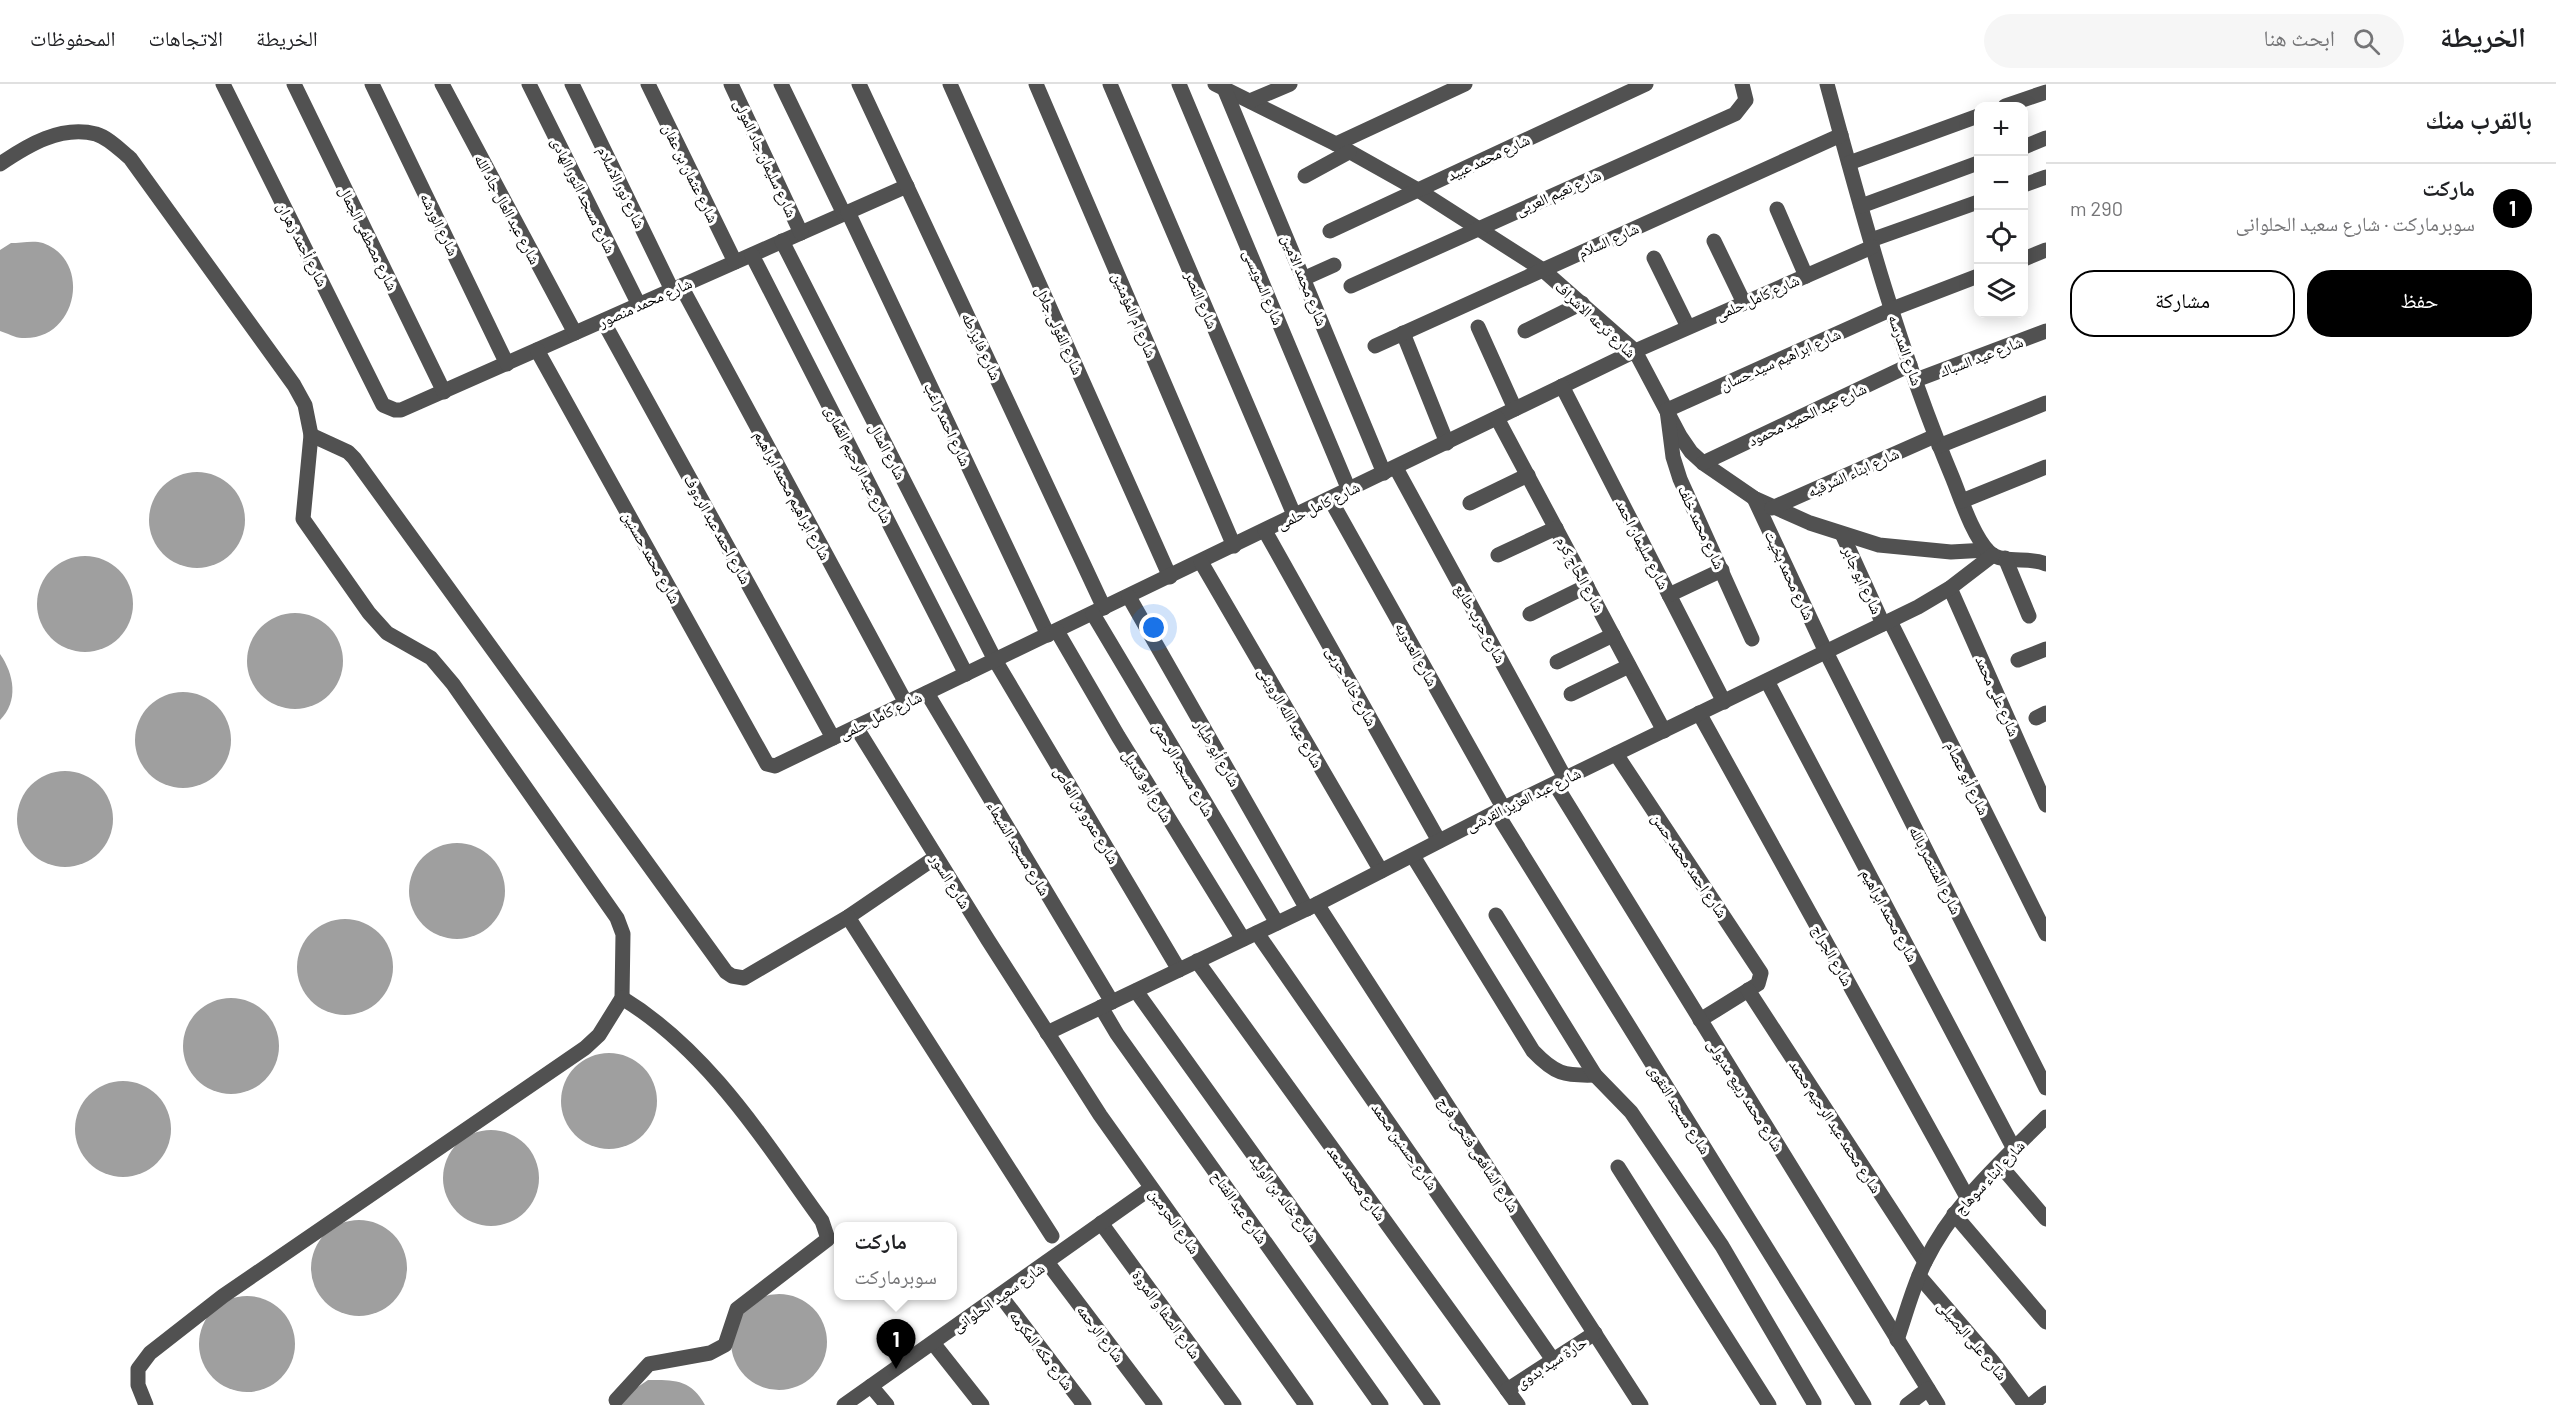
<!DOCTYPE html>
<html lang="ar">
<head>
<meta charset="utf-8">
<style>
  body { margin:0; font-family:Barlow,"Noto Naskh Arabic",sans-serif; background:#f6f6f6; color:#202124; direction:rtl }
  .controls { position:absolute; right:18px; top:18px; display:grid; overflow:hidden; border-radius:12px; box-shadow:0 3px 15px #0003 }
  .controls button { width:54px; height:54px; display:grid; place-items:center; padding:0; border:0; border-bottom:2px solid #e0e0e0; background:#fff; color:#202124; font:30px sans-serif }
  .you { position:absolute; left:1154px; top:544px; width:21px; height:21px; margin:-15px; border:4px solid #fff; border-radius:50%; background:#1a73e8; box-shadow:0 0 0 9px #1a73e833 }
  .badge { display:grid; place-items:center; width:39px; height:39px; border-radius:50%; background:#000; color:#fff; font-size:20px; font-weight:700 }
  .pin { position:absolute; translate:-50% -50px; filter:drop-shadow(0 2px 3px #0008) }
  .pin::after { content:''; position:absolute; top:32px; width:21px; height:18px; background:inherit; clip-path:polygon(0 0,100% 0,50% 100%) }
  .popup { position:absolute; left:834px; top:1138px; width:123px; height:78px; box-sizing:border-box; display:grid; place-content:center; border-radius:12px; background:#fff; filter:drop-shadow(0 2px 4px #0005); font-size:20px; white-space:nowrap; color:#757577 }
  .popup b { font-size:22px; color:#202124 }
  .popup::after { content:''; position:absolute; left:50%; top:100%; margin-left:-12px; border:12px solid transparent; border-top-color:#fff }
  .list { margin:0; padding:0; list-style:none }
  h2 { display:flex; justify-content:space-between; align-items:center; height:78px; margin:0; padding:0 24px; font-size:26px }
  h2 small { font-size:20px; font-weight:400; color:#757577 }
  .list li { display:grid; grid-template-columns:39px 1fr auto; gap:18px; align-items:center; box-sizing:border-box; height:90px; padding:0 24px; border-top:2px solid #e0e0e0 }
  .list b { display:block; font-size:22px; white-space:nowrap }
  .list p { margin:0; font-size:20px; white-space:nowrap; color:#757577 }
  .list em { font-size:20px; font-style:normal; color:#757577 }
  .actions { display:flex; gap:12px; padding:18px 24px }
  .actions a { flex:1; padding:14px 0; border:2px solid #000; border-radius:24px; text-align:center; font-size:21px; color:#000 }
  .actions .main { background:#000; color:#fff }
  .icon { flex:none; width:33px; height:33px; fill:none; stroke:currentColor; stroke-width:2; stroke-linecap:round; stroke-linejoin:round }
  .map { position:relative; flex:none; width:2046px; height:1321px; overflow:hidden; direction:ltr }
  header { display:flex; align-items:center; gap:36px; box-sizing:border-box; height:84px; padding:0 30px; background:#fff; border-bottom:2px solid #e0e0e0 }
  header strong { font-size:28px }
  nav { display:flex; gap:33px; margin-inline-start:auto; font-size:21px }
  .search { width:420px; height:54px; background:#f6f6f6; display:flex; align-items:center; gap:15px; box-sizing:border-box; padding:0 21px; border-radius:33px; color:#757577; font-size:22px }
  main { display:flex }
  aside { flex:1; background:#fff }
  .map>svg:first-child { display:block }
  .water { fill:#9f9f9f }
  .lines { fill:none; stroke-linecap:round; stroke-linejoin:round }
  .minor { stroke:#515151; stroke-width:15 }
  .labels { text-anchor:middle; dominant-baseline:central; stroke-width:6; stroke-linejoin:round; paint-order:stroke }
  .street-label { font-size:15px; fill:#000; stroke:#fff }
</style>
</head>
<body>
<header>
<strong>الخريطة</strong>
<div class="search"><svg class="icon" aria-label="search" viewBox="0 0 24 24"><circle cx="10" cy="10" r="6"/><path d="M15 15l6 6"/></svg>ابحث هنا</div>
<nav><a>الخريطة</a><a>الاتجاهات</a><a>المحفوظات</a></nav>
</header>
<main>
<aside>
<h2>بالقرب منك<small></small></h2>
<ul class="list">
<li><span class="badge">1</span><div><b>ماركت</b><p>سوبرماركت · شارع سعيد الحلوانى</p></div><em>290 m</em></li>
</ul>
<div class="actions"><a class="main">حفظ</a><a>مشاركة</a></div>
</aside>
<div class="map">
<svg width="2046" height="1321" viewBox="0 0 2046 1321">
  <rect width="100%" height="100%" fill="#fff"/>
  <!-- water -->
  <g class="water">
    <path d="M 11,159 C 20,159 34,156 43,159 C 93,177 77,257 22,254 C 15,254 7,249 0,247 L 0,166 Z"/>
    <circle cx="197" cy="436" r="48"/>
    <circle cx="85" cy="520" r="48"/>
    <circle cx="295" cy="577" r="48"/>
    <path d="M 0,570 C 14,590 19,617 0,636 Z"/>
    <circle cx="183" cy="656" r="48"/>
    <circle cx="65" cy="735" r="48"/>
    <circle cx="457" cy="807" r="48"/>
    <circle cx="345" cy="883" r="48"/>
    <circle cx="231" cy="962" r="48"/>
    <circle cx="609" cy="1017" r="48"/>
    <circle cx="123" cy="1045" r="48"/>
    <circle cx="491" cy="1094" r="48"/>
    <circle cx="359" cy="1184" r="48"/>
    <circle cx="779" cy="1258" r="48"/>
    <circle cx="247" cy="1260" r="48"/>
    <path d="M 648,1296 C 674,1296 691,1295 705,1321 L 620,1321 L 623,1313 Z"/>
  </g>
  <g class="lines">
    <!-- minor -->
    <g class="minor">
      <path d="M 223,0 L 383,321 L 395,326 L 401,326 L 907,102"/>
      <path d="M 294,0 L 444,308"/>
      <path d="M 372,0 L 507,280"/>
      <path d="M 442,0 L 575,249"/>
      <path d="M 529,0 L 639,221"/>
      <path d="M 572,0 L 672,206"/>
      <path d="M 648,0 L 735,178"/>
      <path d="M 731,0 L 801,149"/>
      <path d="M 781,0 L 844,130"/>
      <path d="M 859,0 L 1104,524"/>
      <path d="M 950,0 L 1170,493"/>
      <path d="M 1036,0 L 1234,462"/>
      <path d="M 1110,0 L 1295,433"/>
      <path d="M 1179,0 L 1349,406"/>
      <path d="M 1215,0 L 1336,60 L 1418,106 L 1543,186 L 1635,267 L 1680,352 L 1691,368 L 1703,379 L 1754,414 L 1810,439 L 1879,461 L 1951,468 L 1987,466"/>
      <path d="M 1827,0 C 1863,133 1899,267 1953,395 C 1961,415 1973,452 1989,468 C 2003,481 2030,472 2046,480"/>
      <path d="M 1224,4 L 1384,389"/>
      <path d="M 1250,17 L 1290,0"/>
      <path d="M 2005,22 L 2046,8"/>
      <path d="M 1336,60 L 1465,0"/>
      <path d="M 2024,63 L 2046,54"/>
      <path d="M 1849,79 L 1978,32"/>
      <path d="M 0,80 C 28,61 61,41 96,50 C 109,54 120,66 130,74 L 294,301 L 305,321 L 311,351 L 303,435 L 369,529 L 387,549 L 431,574 L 453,600 L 617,834 L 623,850 L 622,914 L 599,951 L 585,964 L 223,1212 L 150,1269 L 138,1285 L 138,1301 L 146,1321"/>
      <path d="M 1305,92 L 1349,68"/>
      <path d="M 2024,101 L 2046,93"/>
      <path d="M 1861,122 L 1978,79"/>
      <path d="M 1777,125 L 1806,192"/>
      <path d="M 848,128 L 1048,551"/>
      <path d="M 1330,147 L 1646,0"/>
      <path d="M 1871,156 L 1978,118"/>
      <path d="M 782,157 L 995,576 L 1179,886"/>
      <path d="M 1714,157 L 1744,219"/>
      <path d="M 752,171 L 966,590"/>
      <path d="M 1654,174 L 1688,243"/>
      <path d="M 2024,175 L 2046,166"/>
      <path d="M 1305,194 L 1334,181"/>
      <path d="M 681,202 L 906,619"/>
      <path d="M 1351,202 L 1735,30 L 1746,16 L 1742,0"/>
      <path d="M 603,237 L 833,654"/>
      <path d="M 1478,243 L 1515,325"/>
      <path d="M 1525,247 L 1582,219"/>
      <path d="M 1403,249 L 1447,359"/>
      <path d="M 1375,262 L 1841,51"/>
      <path d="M 537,266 L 767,680 L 775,682 L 1635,267 L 1872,163"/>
      <path d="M 1916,296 L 2046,247"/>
      <path d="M 1562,302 L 1724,618"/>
      <path d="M 1497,334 L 1664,647"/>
      <path d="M 311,351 L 348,368 L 354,374 L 726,888 L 732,892 L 744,894 L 848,833 L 936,773"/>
      <path d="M 1939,362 L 2046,319"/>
      <path d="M 1703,379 L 1910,281"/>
      <path d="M 1396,384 L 1565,694"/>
      <path d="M 1754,414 L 1826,568 L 2046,1004"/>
      <path d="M 1330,415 L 1504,725"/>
      <path d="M 1962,417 L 2046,383"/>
      <path d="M 1470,419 L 1528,391"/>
      <path d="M 1772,424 L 1935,352"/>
      <path d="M 1265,447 L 1439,757"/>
      <path d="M 1843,452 L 1883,540"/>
      <path d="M 1498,471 L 1556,444"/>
      <path d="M 2005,474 L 2029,532"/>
      <path d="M 1201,478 L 1381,787"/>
      <path d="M 1950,504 L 2046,721"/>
      <path d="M 1669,511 L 1722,486"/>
      <path d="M 1129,513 L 1307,825"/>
      <path d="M 1093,530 L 1277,839"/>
      <path d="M 1530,530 L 1587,502"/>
      <path d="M 1890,537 L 2046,850"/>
      <path d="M 1057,547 L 1118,652 L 1243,855"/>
      <path d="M 1752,555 L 1680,395 L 1673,373 L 1667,326 L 1892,225 L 1978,192"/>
      <path d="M 2018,576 L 2046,565"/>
      <path d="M 1557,578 L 1613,551"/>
      <path d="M 1767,597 L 2014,1065"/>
      <path d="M 927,609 L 1112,918"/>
      <path d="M 1571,610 L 1629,582"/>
      <path d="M 1699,629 L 1967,1113"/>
      <path d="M 2036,634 L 2046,629"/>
      <path d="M 856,643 L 988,856 L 1100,1031 L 1306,1321"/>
      <path d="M 1616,670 L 1761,889 L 1758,900 L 1700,936"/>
      <path d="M 1555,700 L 1938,1321"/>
      <path d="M 1496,728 L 1864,1321"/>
      <path d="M 1413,772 L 1533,967 C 1555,990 1564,992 1595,991"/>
      <path d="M 1317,820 L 1641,1321"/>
      <path d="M 1496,831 L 1595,991 L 1631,1028 L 1722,1162 L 1814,1319"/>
      <path d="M 848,833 L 1052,1152"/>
      <path d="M 1257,849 L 1553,1276"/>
      <path d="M 1197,877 L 1518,1321"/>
      <path d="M 1748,906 L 1925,1178"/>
      <path d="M 1136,907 L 1433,1321"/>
      <path d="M 1101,923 L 1117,950 L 1381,1321"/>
      <path d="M 1047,949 L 1317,820 L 1496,728 L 1918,523 L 1950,504 L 1993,471"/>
      <path d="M 1999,1080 L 2046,1135"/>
      <path d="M 1618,1083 L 1769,1321"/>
      <path d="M 1954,1130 L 2046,1238"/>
      <path d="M 1101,1139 L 1234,1321"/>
      <path d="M 1047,1178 L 1155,1321"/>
      <path d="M 1919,1192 L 1993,1278 L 2025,1321"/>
      <path d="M 1000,1211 L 1084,1321"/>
      <path d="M 1897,1256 C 1906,1230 1913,1202 1925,1178 C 1953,1120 2001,1078 2046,1033"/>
      <path d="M 933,1259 L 982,1321"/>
      <path d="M 871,1302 L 887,1321"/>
      <path d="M 1507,1306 L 1595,1249"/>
      <path d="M 616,1316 L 649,1280 L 710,1269 L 725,1261 L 737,1225 L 828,1155 L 822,1137 C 764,1057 709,967 622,914"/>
      <path d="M 844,1321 L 1151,1104"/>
      <path d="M 1907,1321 L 1928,1305"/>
      <path d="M 2031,1321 L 2046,1309"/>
    </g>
  </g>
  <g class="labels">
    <!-- street labels -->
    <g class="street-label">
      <text transform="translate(1488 73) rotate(-25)">شارع محمد عبيد</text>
      <text transform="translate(766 74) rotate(65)">شارع سليمان جاد المولى</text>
      <text transform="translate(691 89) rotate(64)">شارع عثمان بن عفان</text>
      <text transform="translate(622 103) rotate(64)">شارع نور الاسلام</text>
      <text transform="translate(1558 108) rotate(-24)">شارع نعيم العربى</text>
      <text transform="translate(584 111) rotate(64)">شارع مسجد النور الهادى</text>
      <text transform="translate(508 125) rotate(62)">شارع عبد العال جاد الله</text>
      <text transform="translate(440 140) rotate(64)">شارع الورشه</text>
      <text transform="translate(369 154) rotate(64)">شارع مصطفى الجمال</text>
      <text transform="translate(1608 156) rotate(-24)">شارع السلام</text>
      <text transform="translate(303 160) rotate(63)">شارع أحمد زهران</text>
      <text transform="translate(1305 196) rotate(68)">شارع محمد الامين</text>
      <text transform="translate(1264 203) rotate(67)">شارع السويسى</text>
      <text transform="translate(1757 213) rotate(-24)">شارع كامل حلمى</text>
      <text transform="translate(1202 216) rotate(67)">شارع النصر</text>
      <text transform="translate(645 218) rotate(-24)">شارع محمد منصور</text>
      <text transform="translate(1135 231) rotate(67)">شارع ام المؤمنين</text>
      <text transform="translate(1596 235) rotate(43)">شارع ترعه الاشراف</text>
      <text transform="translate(1060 246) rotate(66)">شارع الفولى جلال</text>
      <text transform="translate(982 262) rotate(65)">شارع فايز طه</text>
      <text transform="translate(1906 266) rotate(71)">شارع المدرسه</text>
      <text transform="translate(1981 272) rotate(-21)">شارع عيد السباك</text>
      <text transform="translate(1780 275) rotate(-24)">شارع ابراهيم سيد حسان</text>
      <text transform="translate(1807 330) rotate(-25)">شارع عبد الحميد محمود</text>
      <text transform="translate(948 340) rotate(65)">شارع احمد راغب</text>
      <text transform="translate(888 367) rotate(63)">شارع المنال</text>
      <text transform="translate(859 380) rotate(63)">شارع عبد الرحيم القمارى</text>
      <text transform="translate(1853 388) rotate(-24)">شارع ابناء الشرقيه</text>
      <text transform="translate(793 411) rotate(62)">شارع ابراهيم محمد ابراهيم</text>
      <text transform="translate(1318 421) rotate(-26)">شارع كامل حلمى</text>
      <text transform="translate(1702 443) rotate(65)">شارع محمد خلف</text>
      <text transform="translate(718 445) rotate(61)">شارع احمد عبد الرءوف</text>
      <text transform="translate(1643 460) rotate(63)">شارع سليمان احمد</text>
      <text transform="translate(652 473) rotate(61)">شارع محمد حسنين</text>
      <text transform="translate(1581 490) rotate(62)">شارع الحاج كرم</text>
      <text transform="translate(1790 491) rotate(65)">شارع محمد بخيت</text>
      <text transform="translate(1863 496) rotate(65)">شارع ابو جابر</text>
      <text transform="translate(1481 539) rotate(61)">شارع حرب طايع</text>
      <text transform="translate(1417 570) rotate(61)">شارع العدويه</text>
      <text transform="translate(1352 602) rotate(61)">شارع خالد حربى</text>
      <text transform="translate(1998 612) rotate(66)">شارع على محمد</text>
      <text transform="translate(880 631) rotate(-26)">شارع كامل حلمى</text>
      <text transform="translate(1291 633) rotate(60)">شارع عبد الله الروينى</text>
      <text transform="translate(1218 669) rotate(60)">شارع أبو طيار</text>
      <text transform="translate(1184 685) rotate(60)">شارع مسجد الرحمن</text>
      <text transform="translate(1968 694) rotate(64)">شارع أبو عصام</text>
      <text transform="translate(1148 702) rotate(59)">شارع أبو قنديل</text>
      <text transform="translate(1523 715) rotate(-26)">شارع عبد العزيز القرشى</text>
      <text transform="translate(1087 731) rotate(59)">شارع عمرو بن العاص</text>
      <text transform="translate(1019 764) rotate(59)">شارع مسجد الشيماء</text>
      <text transform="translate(1690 781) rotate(56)">شارع احمد محمد حسن</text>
      <text transform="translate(1936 786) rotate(63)">شارع المنتصر بالله</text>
      <text transform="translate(951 797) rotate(58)">شارع السور</text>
      <text transform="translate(1890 831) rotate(62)">شارع محمد ابراهيم</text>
      <text transform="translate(1833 871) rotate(61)">شارع الجراج</text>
      <text transform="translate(1746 1011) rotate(58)">شارع محمد ربيع مدبولى</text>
      <text transform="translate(1680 1025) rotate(58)">شارع مسجد التقوى</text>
      <text transform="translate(1836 1042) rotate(57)">شارع محمد عبد الرحيم محمد</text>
      <text transform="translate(1405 1062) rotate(55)">شارع حسنين محمد</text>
      <text transform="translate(1479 1070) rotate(57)">شارع الشافعى فتحى فرج</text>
      <text transform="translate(1989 1093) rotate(-47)">شارع ابناء سوهاج</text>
      <text transform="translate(1357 1099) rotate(54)">شارع محمد سعد</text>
      <text transform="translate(1284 1114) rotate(54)">شارع خالد بن الوليد</text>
      <text transform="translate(1240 1123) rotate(55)">شارع عبد الفتاح</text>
      <text transform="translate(1175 1137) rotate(55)">شارع الحرمين</text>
      <text transform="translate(998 1213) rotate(-35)">شارع سعيد الحلوانى</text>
      <text transform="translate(1167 1230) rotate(54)">شارع الصفا و المروة</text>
      <text transform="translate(1101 1249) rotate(53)">شارع الرحمه</text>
      <text transform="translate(1973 1256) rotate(50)">شارع على البصيلى</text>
      <text transform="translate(1042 1266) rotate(53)">شارع مكه المكرمه</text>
      <text transform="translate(1551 1278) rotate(-33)">حارة سيد بدوى</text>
    </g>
  </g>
</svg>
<div class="controls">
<button>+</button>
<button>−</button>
<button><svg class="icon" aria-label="locate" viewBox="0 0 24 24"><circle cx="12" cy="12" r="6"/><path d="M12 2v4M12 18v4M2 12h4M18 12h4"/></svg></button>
<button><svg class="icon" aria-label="layers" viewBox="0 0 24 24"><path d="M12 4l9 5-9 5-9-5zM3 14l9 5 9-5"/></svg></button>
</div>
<div class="you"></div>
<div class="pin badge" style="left:896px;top:1285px">1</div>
<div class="popup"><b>ماركت</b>سوبرماركت</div>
</div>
</main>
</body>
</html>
